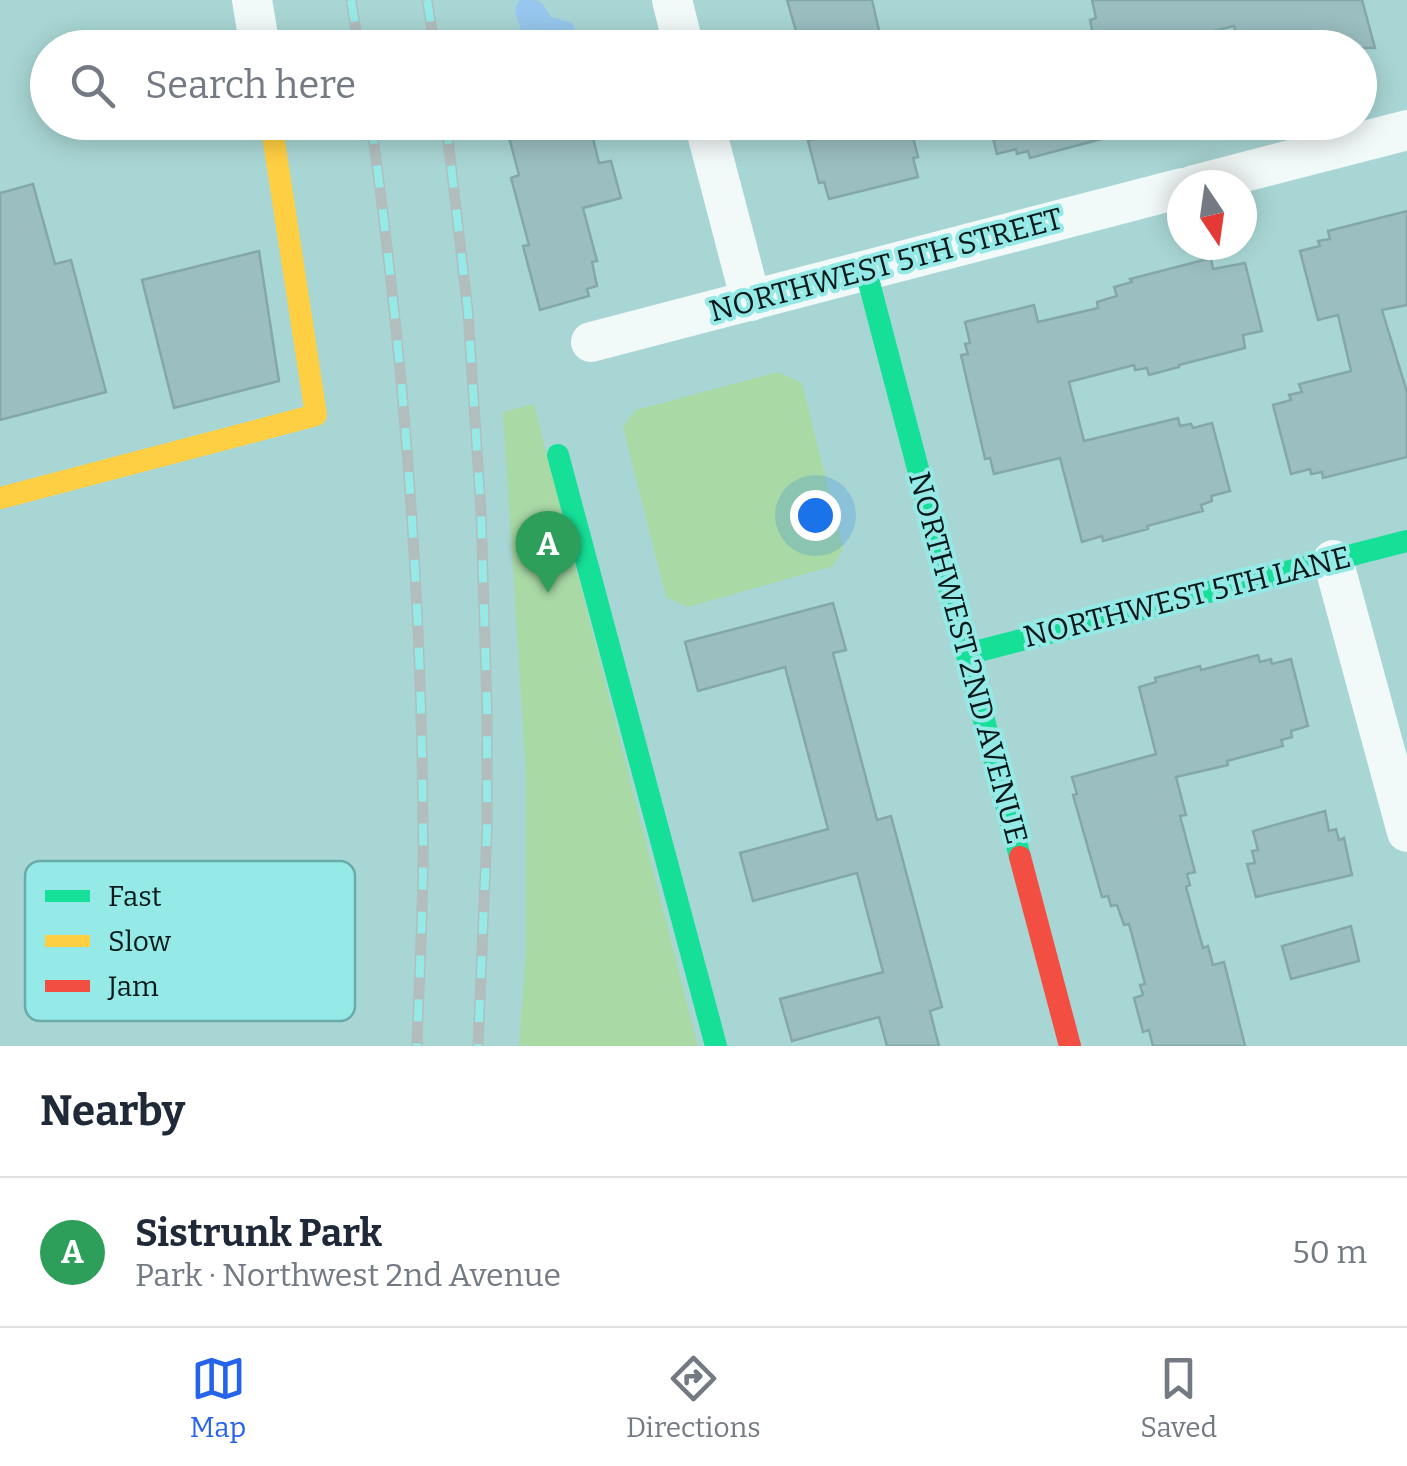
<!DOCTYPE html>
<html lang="en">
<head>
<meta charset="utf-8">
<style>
  body { margin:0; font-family:Bitter,serif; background:#f6f6f7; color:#1f2937 }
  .compass { position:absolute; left:1167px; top:170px; width:90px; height:90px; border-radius:50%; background:#fff; box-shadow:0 5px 25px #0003; rotate:167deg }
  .you { position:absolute; left:815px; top:515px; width:35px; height:35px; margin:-25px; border:8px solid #fff; border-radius:50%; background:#1a73e8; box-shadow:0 0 0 15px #1a73e833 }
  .badge { display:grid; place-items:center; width:65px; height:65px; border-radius:50%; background:#2563eb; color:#fff; font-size:32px; font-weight:700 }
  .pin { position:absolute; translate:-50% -82px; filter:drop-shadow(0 2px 5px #0008) }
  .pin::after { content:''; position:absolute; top:52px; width:35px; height:30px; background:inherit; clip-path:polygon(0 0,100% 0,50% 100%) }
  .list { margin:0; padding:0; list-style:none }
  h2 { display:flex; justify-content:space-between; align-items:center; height:130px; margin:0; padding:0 40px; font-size:42px }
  h2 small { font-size:32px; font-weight:400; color:#747a83 }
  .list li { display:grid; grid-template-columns:65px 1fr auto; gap:30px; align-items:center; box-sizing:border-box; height:150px; padding:0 40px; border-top:2px solid #e0e1e3 }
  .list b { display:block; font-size:38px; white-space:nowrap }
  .list p { margin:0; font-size:32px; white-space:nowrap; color:#747a83 }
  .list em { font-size:32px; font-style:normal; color:#747a83 }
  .icon { flex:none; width:55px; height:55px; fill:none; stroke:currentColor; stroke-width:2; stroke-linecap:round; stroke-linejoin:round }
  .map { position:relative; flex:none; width:1407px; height:1046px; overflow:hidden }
  .search { position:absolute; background:#fff; box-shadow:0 5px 25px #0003; left:30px; right:30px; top:30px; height:110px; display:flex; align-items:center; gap:25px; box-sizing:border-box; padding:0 35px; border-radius:55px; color:#747a83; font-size:38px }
  .sheet { height:280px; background:#fff }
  nav { display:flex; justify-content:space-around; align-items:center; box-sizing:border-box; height:140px; border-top:2px solid #e0e1e3; background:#fff; font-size:28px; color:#747a83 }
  nav a { display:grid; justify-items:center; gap:5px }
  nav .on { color:#2563eb }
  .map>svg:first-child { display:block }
  .green { fill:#a9d9a5 }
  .water { fill:#97c7ee }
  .building { fill:#9bbec0; stroke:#84a8aa; stroke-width:2.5 }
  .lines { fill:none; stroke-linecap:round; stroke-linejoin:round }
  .street { stroke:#f2f9f9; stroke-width:40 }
  .fast { stroke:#16e098; stroke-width:22 }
  .slow { stroke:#ffcf43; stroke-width:22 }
  .jam { stroke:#f24e42; stroke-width:22 }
  .rail-casing { stroke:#b1bebd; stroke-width:11 }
  .rail { stroke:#95e9e6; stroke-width:8; stroke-dasharray:22; stroke-linecap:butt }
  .labels { text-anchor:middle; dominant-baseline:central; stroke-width:8; stroke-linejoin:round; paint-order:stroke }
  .street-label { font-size:30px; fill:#001918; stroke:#95e9e6 }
  .key { fill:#95e9e6; stroke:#68aba8; stroke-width:2.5 }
  .key-label { font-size:28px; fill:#001918 }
</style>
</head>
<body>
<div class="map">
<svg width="1407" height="1046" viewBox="0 0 1407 1046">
  <rect width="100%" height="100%" fill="#a8d6d4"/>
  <!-- green -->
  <g class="green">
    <path d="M 778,372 L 802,383 L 843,548 L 833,566 L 688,607 L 666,597 L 623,427 L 636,410 Z"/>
    <path d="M 534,404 L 698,1046 L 519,1046 L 526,953 L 526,774 L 503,412 Z"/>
  </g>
  <!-- water -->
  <path class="water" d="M 520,0 C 544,0 540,0 551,17 L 572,23 L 575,30 L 575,44 L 572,48 L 503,47 L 521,38 C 524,24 508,12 520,0 Z"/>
  <!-- building -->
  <g class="building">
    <path d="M 787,0 L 872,0 L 883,48 L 801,48 Z"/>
    <path d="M 1092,0 L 1362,0 L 1375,48 L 1240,48 L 1234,26 L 1145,48 L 1096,48 L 1090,20 L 1096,18 Z"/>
    <path d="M 505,122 L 589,122 L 599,163 L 611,161 L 621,198 L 583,208 L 597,261 L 592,262 L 597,286 L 587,289 L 589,296 L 540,310 L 523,246 L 529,245 L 511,178 L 519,175 Z"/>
    <path d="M 838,122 L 909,122 L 918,157 L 913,158 L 918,177 L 829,199 L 824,182 L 819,183 L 808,141 L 817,138 L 814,128 Z"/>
    <path d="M 989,122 L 1119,122 L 1120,134 L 1030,158 L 1028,151 L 1017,154 L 1016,149 L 997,154 Z"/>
    <path d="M 33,184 L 55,264 L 71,260 L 106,392 L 0,420 L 0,193 Z"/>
    <path d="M 1407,211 L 1407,305 L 1382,310 L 1407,392 L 1407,457 L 1323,478 L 1322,472 L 1311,474 L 1310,469 L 1291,474 L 1273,405 L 1291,400 L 1289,395 L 1302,392 L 1299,384 L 1351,371 L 1338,315 L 1318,320 L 1300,251 L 1320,246 L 1318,241 L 1330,239 L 1328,231 Z"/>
    <path d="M 259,251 L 279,381 L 174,408 L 142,280 Z"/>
    <path d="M 1211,258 L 1213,269 L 1245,263 L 1262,331 L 1243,335 L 1245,348 L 1179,365 L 1179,367 L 1149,375 L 1147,368 L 1135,370 L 1134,365 L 1069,382 L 1084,441 L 1178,418 L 1180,426 L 1191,424 L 1193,428 L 1212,423 L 1230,491 L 1211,496 L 1212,501 L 1201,505 L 1203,511 L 1147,526 L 1148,529 L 1103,541 L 1102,536 L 1082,542 L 1060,458 L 994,474 L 990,458 L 985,459 L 961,355 L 968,354 L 965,344 L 970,343 L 965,322 L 1034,305 L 1038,322 L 1098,308 L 1097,302 L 1117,296 L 1114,287 L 1132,282 L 1130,279 Z"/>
    <path d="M 833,603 L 846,650 L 833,653 L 877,820 L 891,816 L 942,1007 L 930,1011 L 939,1046 L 887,1046 L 879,1017 L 792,1041 L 780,999 L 883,972 L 857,873 L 753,901 L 740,853 L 828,829 L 785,667 L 698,691 L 685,642 Z"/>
    <path d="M 1258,655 L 1260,662 L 1271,659 L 1272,664 L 1291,659 L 1308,726 L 1291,731 L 1292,737 L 1281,740 L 1283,746 L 1227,761 L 1228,765 L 1176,777 L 1186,815 L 1180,816 L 1195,872 L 1187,874 L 1190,885 L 1186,887 L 1203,948 L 1208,946 L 1213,965 L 1224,962 L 1245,1046 L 1153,1046 L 1149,1030 L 1143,1032 L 1134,998 L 1143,995 L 1140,985 L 1145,984 L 1129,924 L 1124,925 L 1117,905 L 1111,906 L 1108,896 L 1102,897 L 1073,795 L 1077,794 L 1072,777 L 1156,754 L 1139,687 L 1156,682 L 1155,678 L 1200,666 L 1201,670 Z"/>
    <path d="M 1325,811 L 1329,831 L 1336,829 L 1339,840 L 1344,838 L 1352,875 L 1256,897 L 1247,864 L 1255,863 L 1252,851 L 1258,850 L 1253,831 Z"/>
    <path d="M 1351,926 L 1359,961 L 1291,979 L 1282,946 Z"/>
  </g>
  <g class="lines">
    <!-- street -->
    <g class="street">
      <path d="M 252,0 L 260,48"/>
      <path d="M 672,0 L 684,48"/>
      <path d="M 704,122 L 751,301"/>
      <path d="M 1194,185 L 1407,130"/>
      <path d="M 591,342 L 1182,188"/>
      <path d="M 1333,560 L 1407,832"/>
    </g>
    <!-- fast -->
    <g class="fast">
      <path d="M 866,271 L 1020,857"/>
      <path d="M 558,455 L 716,1046"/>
      <path d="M 967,654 L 1407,541"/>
    </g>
    <!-- slow -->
    <path class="slow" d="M 0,498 L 316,415 L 271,122"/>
    <!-- jam -->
    <path class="jam" d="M 1020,857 L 1070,1046"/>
    <!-- rail casing -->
    <g class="rail-casing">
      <g id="rail">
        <path d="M 351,0 L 359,48"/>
        <path d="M 427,0 L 435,48"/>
        <path d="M 371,122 C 404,358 422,596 423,834 C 424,904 419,975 417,1046"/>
        <path d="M 446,122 L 468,312 L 481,512 L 487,708 L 487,830 L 478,1046"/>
      </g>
    </g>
    <!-- rail -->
    <use href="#rail" class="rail"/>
  </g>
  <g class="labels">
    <!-- street labels -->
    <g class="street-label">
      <text transform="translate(886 265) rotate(-15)">NORTHWEST 5TH STREET</text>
      <text transform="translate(1187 597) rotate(-14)">NORTHWEST 5TH LANE</text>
      <text transform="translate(968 658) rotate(75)">NORTHWEST 2ND AVENUE</text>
    </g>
  </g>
  <!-- legend -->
  <rect x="25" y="861" width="330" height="160" rx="15" class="key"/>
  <rect x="45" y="890" width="45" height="12" fill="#16e098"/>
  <rect x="45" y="935" width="45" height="12" fill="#ffcf43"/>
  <rect x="45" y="980" width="45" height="12" fill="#f24e42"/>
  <g class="key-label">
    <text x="108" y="906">Fast</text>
    <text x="108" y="951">Slow</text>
    <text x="108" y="996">Jam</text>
  </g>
</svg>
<svg class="compass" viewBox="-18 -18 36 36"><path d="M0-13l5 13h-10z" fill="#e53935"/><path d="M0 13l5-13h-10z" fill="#747a83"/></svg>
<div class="you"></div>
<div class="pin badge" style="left:548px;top:593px;background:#2e9e5b">A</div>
<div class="search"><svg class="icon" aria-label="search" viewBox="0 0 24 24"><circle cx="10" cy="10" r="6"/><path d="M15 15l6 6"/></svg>Search here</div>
</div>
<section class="sheet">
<h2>Nearby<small></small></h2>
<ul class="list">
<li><span class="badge" style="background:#2e9e5b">A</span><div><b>Sistrunk Park</b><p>Park · Northwest 2nd Avenue</p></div><em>50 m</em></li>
</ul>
</section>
<nav>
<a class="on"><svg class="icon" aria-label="map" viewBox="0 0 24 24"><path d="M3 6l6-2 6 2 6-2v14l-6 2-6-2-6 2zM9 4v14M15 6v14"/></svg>Map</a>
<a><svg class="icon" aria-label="directions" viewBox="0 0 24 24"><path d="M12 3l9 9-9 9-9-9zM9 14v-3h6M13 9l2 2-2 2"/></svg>Directions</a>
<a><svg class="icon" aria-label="saved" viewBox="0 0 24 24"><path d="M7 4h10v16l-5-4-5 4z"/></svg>Saved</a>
</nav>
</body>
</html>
